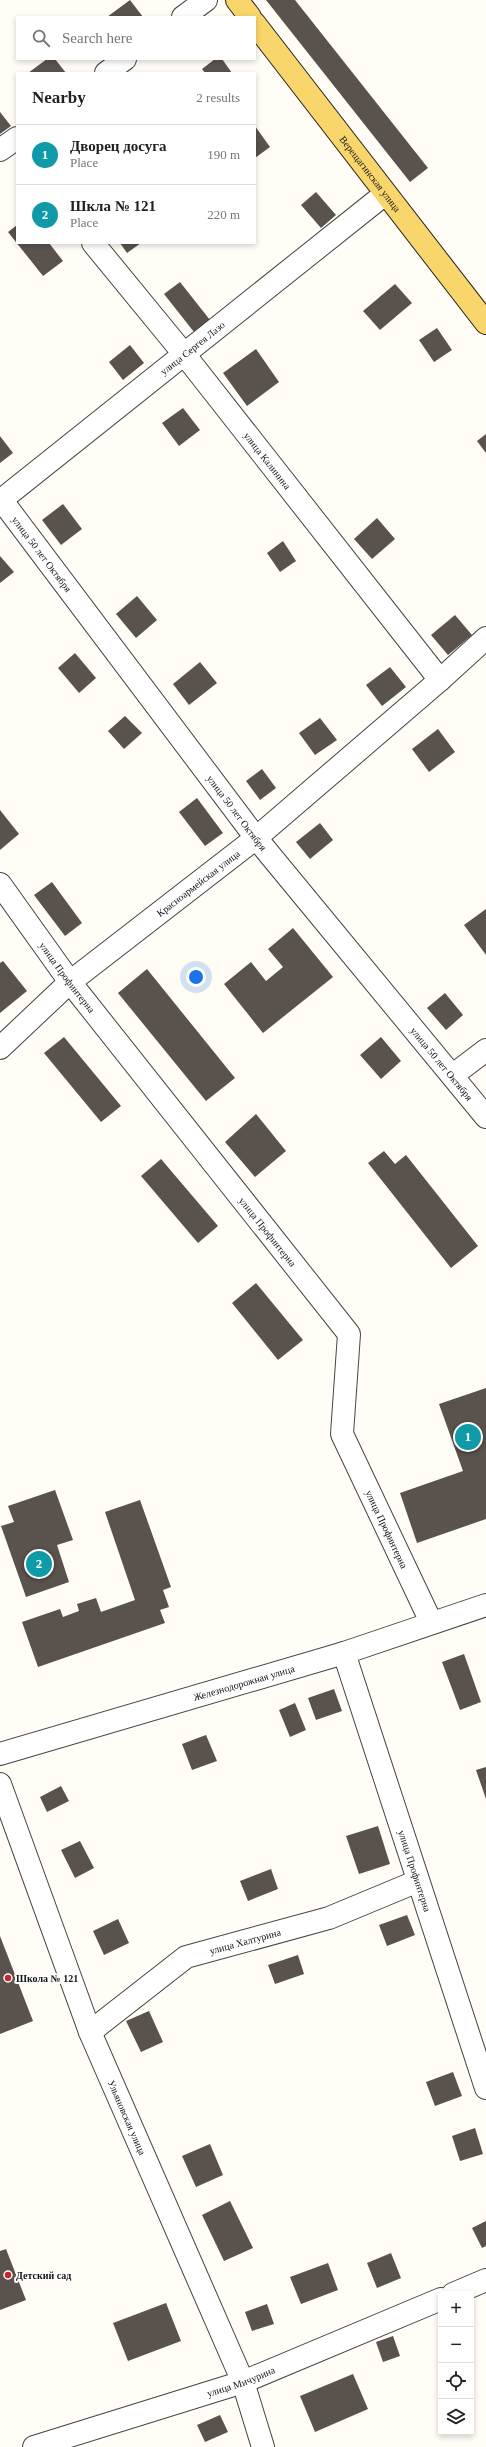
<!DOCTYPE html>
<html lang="en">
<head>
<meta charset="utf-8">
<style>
  body { margin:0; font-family:"Times New Roman",serif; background:#f6f6f6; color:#202124 }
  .controls { position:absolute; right:12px; bottom:12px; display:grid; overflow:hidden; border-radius:0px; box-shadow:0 2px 6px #0003 }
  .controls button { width:36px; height:36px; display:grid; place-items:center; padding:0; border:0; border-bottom:1px solid #e0e0e0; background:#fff; color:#202124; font:20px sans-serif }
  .you { position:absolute; left:196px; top:977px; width:14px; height:14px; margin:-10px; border:3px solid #fff; border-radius:50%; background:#1a73e8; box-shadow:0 0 0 6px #1a73e833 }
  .badge { display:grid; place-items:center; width:26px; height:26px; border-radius:50%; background:#1a73e8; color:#fff; font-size:13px; font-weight:700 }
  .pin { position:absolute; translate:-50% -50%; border:2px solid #fff; box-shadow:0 1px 4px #0006 }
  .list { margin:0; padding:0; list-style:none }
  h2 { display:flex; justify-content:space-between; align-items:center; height:52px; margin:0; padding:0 16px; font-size:17px }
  h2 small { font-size:13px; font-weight:400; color:#757577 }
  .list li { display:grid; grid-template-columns:26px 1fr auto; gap:12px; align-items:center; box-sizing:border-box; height:60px; padding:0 16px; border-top:1px solid #e0e0e0 }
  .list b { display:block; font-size:15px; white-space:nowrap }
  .list p { margin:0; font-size:13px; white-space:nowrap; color:#757577 }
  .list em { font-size:13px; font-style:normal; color:#757577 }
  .icon { flex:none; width:22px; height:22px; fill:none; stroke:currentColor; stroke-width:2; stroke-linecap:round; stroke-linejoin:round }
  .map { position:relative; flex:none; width:486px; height:2447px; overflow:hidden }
  .search { position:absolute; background:#fff; box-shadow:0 2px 6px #0003; left:16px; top:16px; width:240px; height:44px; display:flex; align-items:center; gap:10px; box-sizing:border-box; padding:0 14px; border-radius:0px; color:#757577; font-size:15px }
  .panel { position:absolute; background:#fff; box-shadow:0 2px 6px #0003; left:16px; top:72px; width:240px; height:172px; border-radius:0px }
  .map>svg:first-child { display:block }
  .building { fill:#5a524d }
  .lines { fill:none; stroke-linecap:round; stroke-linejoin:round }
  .minor-casing { stroke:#444; stroke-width:24 }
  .major-casing { stroke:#222; stroke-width:24 }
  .minor { stroke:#fff; stroke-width:22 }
  .major { stroke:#f9d66b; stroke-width:22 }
  .poi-dot { fill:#c4262e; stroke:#fff; stroke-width:1.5 }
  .labels { text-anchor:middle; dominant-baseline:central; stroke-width:4; stroke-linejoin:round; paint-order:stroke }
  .street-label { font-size:10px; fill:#111; stroke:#fff }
  .poi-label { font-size:10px; font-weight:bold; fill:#111; stroke:#fff; text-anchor:start }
</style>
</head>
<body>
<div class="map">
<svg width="486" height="2447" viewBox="0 0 486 2447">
  <rect width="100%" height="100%" fill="#fffdf5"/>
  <!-- building -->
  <g class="building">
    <path d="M 130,0 L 143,17 L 107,17 Z"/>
    <path d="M 266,0 L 295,0 L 428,168 L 410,182 Z"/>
    <path d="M 47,59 L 55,59 L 66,73 L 28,73 Z"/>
    <path d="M 215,59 L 222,59 L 232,73 L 205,73 L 202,69 Z"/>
    <path d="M 0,112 L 11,126 L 0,134 Z"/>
    <path d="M 255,126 L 270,147 L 255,158 Z"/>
    <path d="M 316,192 L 336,215 L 321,228 L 301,205 Z"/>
    <path d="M 17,225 L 17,243 L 49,243 L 63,261 L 43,276 L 8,232 Z"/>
    <path d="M 120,243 L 141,243 L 127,253 Z"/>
    <path d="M 180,282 L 210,320 L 194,332 L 164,294 Z"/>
    <path d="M 395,284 L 412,303 L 380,330 L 363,311 Z"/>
    <path d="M 437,328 L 452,350 L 434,362 L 419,340 Z"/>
    <path d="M 130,345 L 144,363 L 123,380 L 109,362 Z"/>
    <path d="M 256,349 L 279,382 L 247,406 L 223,373 Z"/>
    <path d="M 183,408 L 200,430 L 179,446 L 162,423 Z"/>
    <path d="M 486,434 L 486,453 L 477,441 Z"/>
    <path d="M 0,436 L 13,453 L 0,463 Z"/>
    <path d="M 63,504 L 82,529 L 61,545 L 42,520 Z"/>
    <path d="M 377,518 L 395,539 L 372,559 L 354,539 Z"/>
    <path d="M 283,541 L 296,561 L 280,572 L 267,553 Z"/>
    <path d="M 0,556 L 14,572 L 0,583 Z"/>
    <path d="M 137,596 L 157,620 L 136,638 L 116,614 Z"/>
    <path d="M 455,615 L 472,635 L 448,655 L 431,635 Z"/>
    <path d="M 75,653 L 96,678 L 79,693 L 58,668 Z"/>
    <path d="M 200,662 L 217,683 L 189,705 L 173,684 Z"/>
    <path d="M 390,667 L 406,687 L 382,706 L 366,685 Z"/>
    <path d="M 125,716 L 142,733 L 124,749 L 108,731 Z"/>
    <path d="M 320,718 L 337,740 L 315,755 L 299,733 Z"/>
    <path d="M 438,729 L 455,752 L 429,772 L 412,749 Z"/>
    <path d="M 262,769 L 276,788 L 260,800 L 246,781 Z"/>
    <path d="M 197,798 L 223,833 L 205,846 L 179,812 Z"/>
    <path d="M 0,810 L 19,834 L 0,850 Z"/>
    <path d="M 320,823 L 333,840 L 310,859 L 296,842 Z"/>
    <path d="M 52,882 L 82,923 L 65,936 L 34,895 Z"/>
    <path d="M 486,909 L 486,955 L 464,925 Z"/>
    <path d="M 293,928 L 333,977 L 263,1033 L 224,984 L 251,962 L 266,981 L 283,967 L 268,949 Z"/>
    <path d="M 3,961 L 27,991 L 0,1013 L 0,963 Z"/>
    <path d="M 147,969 L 235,1078 L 206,1101 L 118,993 Z"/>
    <path d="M 445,993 L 463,1015 L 446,1030 L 427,1008 Z"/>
    <path d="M 64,1037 L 121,1106 L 101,1122 L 44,1053 Z"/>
    <path d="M 381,1037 L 401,1061 L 381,1079 L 360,1055 Z"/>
    <path d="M 256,1114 L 286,1151 L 255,1177 L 225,1142 Z"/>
    <path d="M 384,1151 L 395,1164 L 406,1155 L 478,1246 L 451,1268 L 368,1163 Z"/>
    <path d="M 161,1159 L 218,1226 L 198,1243 L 141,1176 Z"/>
    <path d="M 256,1283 L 303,1340 L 278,1360 L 232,1303 Z"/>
    <path d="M 486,1388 L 486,1519 L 417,1543 L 400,1493 L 463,1471 L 439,1404 Z"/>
    <path d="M 55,1490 L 73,1540 L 57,1545 L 69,1582 L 26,1597 L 1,1526 L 14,1522 L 8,1506 Z"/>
    <path d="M 140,1500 L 171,1587 L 163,1590 L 169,1607 L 160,1610 L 165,1623 L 38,1667 L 22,1622 L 60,1609 L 63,1617 L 79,1611 L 77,1604 L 96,1598 L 101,1612 L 135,1600 L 105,1512 Z"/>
    <path d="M 464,1654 L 481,1702 L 460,1710 L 442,1662 Z"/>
    <path d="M 334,1689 L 342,1711 L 316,1720 L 308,1698 Z"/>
    <path d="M 295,1703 L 306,1730 L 290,1737 L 279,1710 Z"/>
    <path d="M 206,1735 L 217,1761 L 192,1770 L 182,1744 Z"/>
    <path d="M 486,1767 L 486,1799 L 476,1770 Z"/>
    <path d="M 61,1786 L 69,1801 L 47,1812 L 40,1797 Z"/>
    <path d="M 378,1826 L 390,1864 L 359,1874 L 346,1836 Z"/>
    <path d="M 80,1841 L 94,1868 L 75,1878 L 61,1850 Z"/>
    <path d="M 271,1869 L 278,1889 L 248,1901 L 240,1881 Z"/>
    <path d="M 407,1915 L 415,1935 L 387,1946 L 379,1925 Z"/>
    <path d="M 118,1919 L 129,1943 L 104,1955 L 93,1931 Z"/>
    <path d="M 0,1936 L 33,2021 L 0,2034 Z"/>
    <path d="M 298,1955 L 304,1974 L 275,1984 L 268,1965 Z"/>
    <path d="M 149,2011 L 163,2042 L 141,2052 L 126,2021 Z"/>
    <path d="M 453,2072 L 462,2096 L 435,2106 L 426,2082 Z"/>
    <path d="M 475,2128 L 483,2154 L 460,2161 L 452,2136 Z"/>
    <path d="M 210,2144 L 223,2175 L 196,2187 L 182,2156 Z"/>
    <path d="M 230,2201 L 253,2248 L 224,2261 L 202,2215 Z"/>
    <path d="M 486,2221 L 486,2246 L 482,2248 L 472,2228 Z"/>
    <path d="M 6,2249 L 26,2300 L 0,2310 L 0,2251 Z"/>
    <path d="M 391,2253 L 401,2278 L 377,2288 L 367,2263 Z"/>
    <path d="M 328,2263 L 338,2290 L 301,2304 L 290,2277 Z"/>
    <path d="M 166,2303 L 181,2341 L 128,2361 L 113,2323 Z"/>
    <path d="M 267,2304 L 274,2324 L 252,2331 L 245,2312 Z"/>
    <path d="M 393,2336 L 400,2356 L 383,2362 L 376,2342 Z"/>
    <path d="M 353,2374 L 368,2409 L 315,2432 L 300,2396 Z"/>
    <path d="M 220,2415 L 228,2432 L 205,2442 L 197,2425 Z"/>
  </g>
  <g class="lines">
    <!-- minor casing -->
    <g class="minor-casing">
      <g id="minor">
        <path d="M 183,17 L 206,0"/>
        <path d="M 106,73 L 125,59"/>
        <path d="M 0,150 L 17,138"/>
        <path id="s1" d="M 93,243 L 184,354 L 440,680"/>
        <path id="s2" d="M 0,498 L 256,838 L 486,1117"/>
        <path id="s3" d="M 0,501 L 385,194"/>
        <path id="s4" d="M 0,884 L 70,982 L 349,1334 L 342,1434 L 431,1622"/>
        <path id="s5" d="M 0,1048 L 70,982 L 256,838 L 440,680 L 486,638"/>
        <path d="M 453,1075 L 486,1050"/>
        <path id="s6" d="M 344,1653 L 486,2088"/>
        <path id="s7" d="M 0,1754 L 344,1653 L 486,1605"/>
        <path id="s8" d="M 0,1784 L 90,2032 L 243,2382 L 263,2447"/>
        <path id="s9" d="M 90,2032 L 186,1957 L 329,1918 L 418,1881"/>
        <path d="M 453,2294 L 486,2280"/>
        <path id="s10" d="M 34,2447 L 243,2382 L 441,2299"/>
      </g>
    </g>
    <!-- major casing -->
    <g class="major-casing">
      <g id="major">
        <path d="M 237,0 L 250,17"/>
        <path id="s11" d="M 255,24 L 486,323"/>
      </g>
    </g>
    <!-- minor -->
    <use href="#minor" class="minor"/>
    <!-- major -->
    <use href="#major" class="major"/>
  </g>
  <!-- markers -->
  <g class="poi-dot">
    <circle cx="8" cy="1978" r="4"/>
    <circle cx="8" cy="2275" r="4"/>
  </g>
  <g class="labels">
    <!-- street labels -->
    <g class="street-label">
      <text stroke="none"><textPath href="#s11" startOffset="189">Верещагинская улица</textPath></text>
      <text stroke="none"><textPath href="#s3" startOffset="246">улица Сергея Лазо</textPath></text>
      <text stroke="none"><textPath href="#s1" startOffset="279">улица Калинина</textPath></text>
      <text stroke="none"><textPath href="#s2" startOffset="70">улица 50 лет Октября</textPath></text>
      <text stroke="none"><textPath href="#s2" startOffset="394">улица 50 лет Октября</textPath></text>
      <text stroke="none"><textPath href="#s5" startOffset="258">Красноармейская улица</textPath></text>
      <text stroke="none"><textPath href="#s4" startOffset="115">улица Профинтерна</textPath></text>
      <text stroke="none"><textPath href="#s2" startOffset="718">улица 50 лет Октября</textPath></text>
      <text stroke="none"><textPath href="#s4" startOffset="439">улица Профинтерна</textPath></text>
      <text stroke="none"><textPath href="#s4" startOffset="775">улица Профинтерна</textPath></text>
      <text stroke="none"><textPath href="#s7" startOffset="254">Железнодорожная улица</textPath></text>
      <text stroke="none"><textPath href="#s6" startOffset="229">улица Профинтерна</textPath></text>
      <text stroke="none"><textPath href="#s9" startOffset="183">улица Халтурина</textPath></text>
      <text stroke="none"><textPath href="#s8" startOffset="357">Ульяновская улица</textPath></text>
      <text stroke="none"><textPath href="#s10" startOffset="217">улица Мичурина</textPath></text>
    </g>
    <!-- poi labels -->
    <g class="poi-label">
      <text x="16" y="1978">Школа № 121</text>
      <text x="16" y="2275">Детский сад</text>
    </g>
  </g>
</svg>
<div class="controls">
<button>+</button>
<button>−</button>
<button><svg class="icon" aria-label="locate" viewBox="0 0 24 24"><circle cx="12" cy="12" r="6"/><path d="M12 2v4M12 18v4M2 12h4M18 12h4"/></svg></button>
<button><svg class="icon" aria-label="layers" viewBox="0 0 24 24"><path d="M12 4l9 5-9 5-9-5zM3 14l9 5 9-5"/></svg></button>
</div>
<div class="you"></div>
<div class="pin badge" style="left:468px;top:1437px;background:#0f9aa8">1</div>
<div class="pin badge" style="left:39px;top:1564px;background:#0f9aa8">2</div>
<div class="search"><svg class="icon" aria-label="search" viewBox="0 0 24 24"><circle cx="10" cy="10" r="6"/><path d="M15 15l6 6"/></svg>Search here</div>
<section class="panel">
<h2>Nearby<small>2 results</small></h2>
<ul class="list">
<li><span class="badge" style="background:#0f9aa8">1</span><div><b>Дворец досуга</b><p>Place</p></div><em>190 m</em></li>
<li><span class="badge" style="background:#0f9aa8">2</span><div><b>Шкла № 121</b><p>Place</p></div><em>220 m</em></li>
</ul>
</section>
</div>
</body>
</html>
